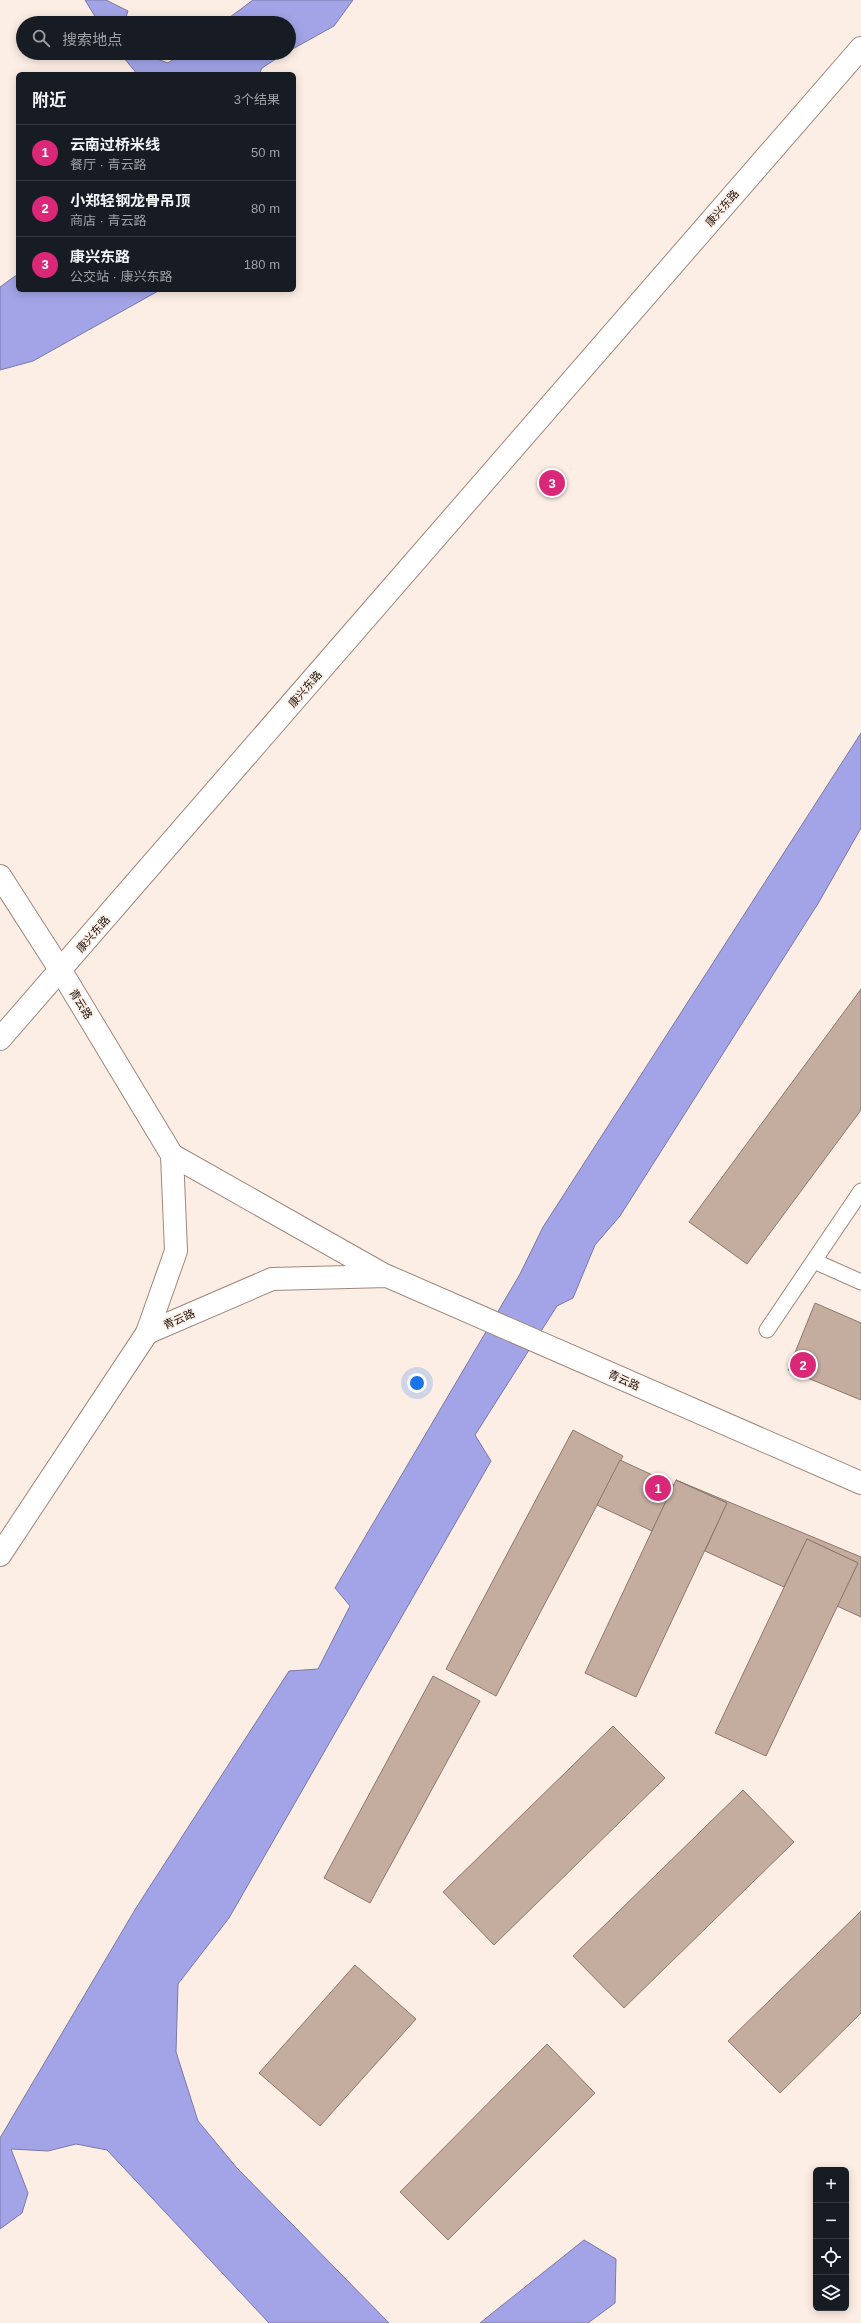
<!DOCTYPE html>
<html lang="zh">
<head>
<meta charset="utf-8">
<style>
  body { margin:0; font-family:Arial,"Noto Sans SC",sans-serif; background:#20242c; color:#f1f3f6 }
  .controls { position:absolute; right:12px; bottom:12px; display:grid; overflow:hidden; border-radius:6px; box-shadow:0 2px 10px #0003 }
  .controls button { width:36px; height:36px; display:grid; place-items:center; padding:0; border:0; border-bottom:1px solid #363941; background:#171b24; color:#f1f3f6; font:20px sans-serif }
  .you { position:absolute; left:417px; top:1383px; width:14px; height:14px; margin:-10px; border:3px solid #fff; border-radius:50%; background:#1a73e8; box-shadow:0 0 0 6px #1a73e833 }
  .badge { display:grid; place-items:center; width:26px; height:26px; border-radius:50%; background:#db2777; color:#fff; font-size:13px; font-weight:700 }
  .pin { position:absolute; translate:-50% -50%; border:2px solid #fff; box-shadow:0 1px 4px #0006 }
  .list { margin:0; padding:0; list-style:none }
  h2 { display:flex; justify-content:space-between; align-items:center; height:52px; margin:0; padding:0 16px; font-size:17px }
  h2 small { font-size:13px; font-weight:400; color:#9ea1a6 }
  .list li { display:grid; grid-template-columns:26px 1fr auto; gap:12px; align-items:center; box-sizing:border-box; height:56px; padding:0 16px; border-top:1px solid #363941 }
  .list b { display:block; font-size:15px; white-space:nowrap }
  .list p { margin:0; font-size:13px; white-space:nowrap; color:#9ea1a6 }
  .list em { font-size:13px; font-style:normal; color:#9ea1a6 }
  .icon { flex:none; width:22px; height:22px; fill:none; stroke:currentColor; stroke-width:2; stroke-linecap:round; stroke-linejoin:round }
  .map { position:relative; flex:none; width:861px; height:2323px; overflow:hidden }
  .search { position:absolute; background:#171b24; box-shadow:0 2px 10px #0003; left:16px; top:16px; width:280px; height:44px; display:flex; align-items:center; gap:10px; box-sizing:border-box; padding:0 14px; border-radius:22px; color:#9ea1a6; font-size:15px }
  .panel { position:absolute; background:#171b24; box-shadow:0 2px 10px #0003; left:16px; top:72px; width:280px; height:220px; border-radius:6px }
  .map>svg:first-child { display:block }
  .water { fill:#a3a4e8; stroke:#7a78a7 }
  .building { fill:#c4ac9f; stroke:#8f786c }
  .lines { fill:none; stroke-linecap:round; stroke-linejoin:round }
  .service-casing { stroke:#9e877b; stroke-width:17 }
  .minor-casing { stroke:#9e877b; stroke-width:24 }
  .tertiary-casing { stroke:#9e877b; stroke-width:24 }
  .service { stroke:#fff; stroke-width:15 }
  .minor { stroke:#fff; stroke-width:22 }
  .tertiary { stroke:#fff; stroke-width:22 }
  .labels { text-anchor:middle; dominant-baseline:central; stroke-width:3; stroke-linejoin:round; paint-order:stroke }
  .street-label { font-size:11px; fill:#1b130e; stroke:#fdeee5 }
</style>
</head>
<body>
<div class="map">
<svg width="861" height="2323" viewBox="0 0 861 2323">
  <rect width="100%" height="100%" fill="#fdeee5"/>
  <!-- water -->
  <g class="water">
    <path d="M 85,0 L 106,0 L 128,11 L 124,23 L 99,23 Z"/>
    <path d="M 253,0 L 353,0 L 334,26 L 289,51 L 289,23 L 222,23 Z"/>
    <path d="M 120,53 L 141,53 L 168,63 L 182,53 L 285,53 L 262,68 L 259,74 L 137,74 Z"/>
    <path d="M 18,274 L 18,290 L 160,290 L 33,361 L 0,370 L 0,287 Z"/>
    <path d="M 861,733 L 861,828 L 819,902 L 620,1216 L 595,1245 L 573,1298 L 557,1306 L 475,1435 L 491,1461 L 229,1918 L 178,1984 L 176,2052 L 198,2121 L 237,2168 L 389,2323 L 269,2323 L 107,2150 L 76,2144 L 48,2151 L 11,2149 L 28,2193 L 22,2213 L 0,2229 L 0,2138 L 136,1908 L 289,1671 L 318,1669 L 350,1606 L 335,1588 L 520,1274 L 543,1227 Z"/>
    <path d="M 584,2240 L 616,2259 L 615,2303 L 588,2323 L 480,2323 Z"/>
  </g>
  <!-- building -->
  <g class="building">
    <path d="M 861,989 L 861,1110 L 747,1264 L 689,1222 Z"/>
    <path d="M 815,1303 L 861,1323 L 861,1400 L 788,1370 Z"/>
    <path d="M 573,1430 L 623,1456 L 496,1696 L 446,1669 Z"/>
    <path d="M 620,1460 L 674,1485 L 652,1531 L 597,1505 Z"/>
    <path d="M 676,1480 L 727,1503 L 636,1697 L 585,1673 Z"/>
    <path d="M 676,1480 L 861,1557 L 861,1617 L 837,1606 L 858,1563 L 807,1539 L 784,1587 L 705,1551 L 727,1503 Z"/>
    <path d="M 807,1539 L 858,1563 L 766,1756 L 715,1733 Z"/>
    <path d="M 433,1676 L 480,1701 L 370,1903 L 324,1878 Z"/>
    <path d="M 613,1726 L 665,1778 L 494,1945 L 443,1892 Z"/>
    <path d="M 743,1790 L 794,1842 L 624,2008 L 573,1956 Z"/>
    <path d="M 861,1911 L 861,2013 L 780,2093 L 728,2041 Z"/>
    <path d="M 355,1965 L 416,2019 L 320,2126 L 259,2073 Z"/>
    <path d="M 547,2044 L 595,2093 L 448,2240 L 400,2192 Z"/>
  </g>
  <g class="lines">
    <!-- service casing -->
    <g class="service-casing">
      <g id="service">
        <path d="M 814,1261 L 861,1282"/>
        <path d="M 767,1330 L 861,1191"/>
      </g>
    </g>
    <!-- minor casing -->
    <g class="minor-casing">
      <g id="minor">
        <path d="M 0,876 L 61,971 L 172,1155 L 176,1251 L 147,1333"/>
        <path d="M 0,1039 L 861,48"/>
        <path d="M 172,1155 L 386,1276"/>
        <path d="M 147,1333 L 272,1279 L 387,1276 L 861,1483"/>
      </g>
    </g>
    <!-- tertiary casing -->
    <g class="tertiary-casing">
      <path id="tertiary" d="M 0,1555 L 147,1333"/>
    </g>
    <!-- service -->
    <use href="#service" class="service"/>
    <!-- minor -->
    <use href="#minor" class="minor"/>
    <!-- tertiary -->
    <use href="#tertiary" class="tertiary"/>
  </g>
  <g class="labels">
    <!-- street labels -->
    <g class="street-label">
      <text transform="translate(722 208) rotate(-49)">康兴东路</text>
      <text transform="translate(305 689) rotate(-49)">康兴东路</text>
      <text transform="translate(93 934) rotate(-49)">康兴东路</text>
      <text transform="translate(81 1004) rotate(59)">青云路</text>
      <text transform="translate(179 1319) rotate(-24)">青云路</text>
      <text transform="translate(624 1380) rotate(24)">青云路</text>
    </g>
  </g>
</svg>
<div class="controls">
<button>+</button>
<button>−</button>
<button><svg class="icon" aria-label="locate" viewBox="0 0 24 24"><circle cx="12" cy="12" r="6"/><path d="M12 2v4M12 18v4M2 12h4M18 12h4"/></svg></button>
<button><svg class="icon" aria-label="layers" viewBox="0 0 24 24"><path d="M12 4l9 5-9 5-9-5zM3 14l9 5 9-5"/></svg></button>
</div>
<div class="you"></div>
<div class="pin badge" style="left:658px;top:1488px">1</div>
<div class="pin badge" style="left:803px;top:1365px">2</div>
<div class="pin badge" style="left:552px;top:483px">3</div>
<div class="search"><svg class="icon" aria-label="search" viewBox="0 0 24 24"><circle cx="10" cy="10" r="6"/><path d="M15 15l6 6"/></svg>搜索地点</div>
<section class="panel">
<h2>附近<small>3个结果</small></h2>
<ul class="list">
<li><span class="badge">1</span><div><b>云南过桥米线</b><p>餐厅 · 青云路</p></div><em>50 m</em></li>
<li><span class="badge">2</span><div><b>小郑轻钢龙骨吊顶</b><p>商店 · 青云路</p></div><em>80 m</em></li>
<li><span class="badge">3</span><div><b>康兴东路</b><p>公交站 · 康兴东路</p></div><em>180 m</em></li>
</ul>
</section>
</div>
</body>
</html>
